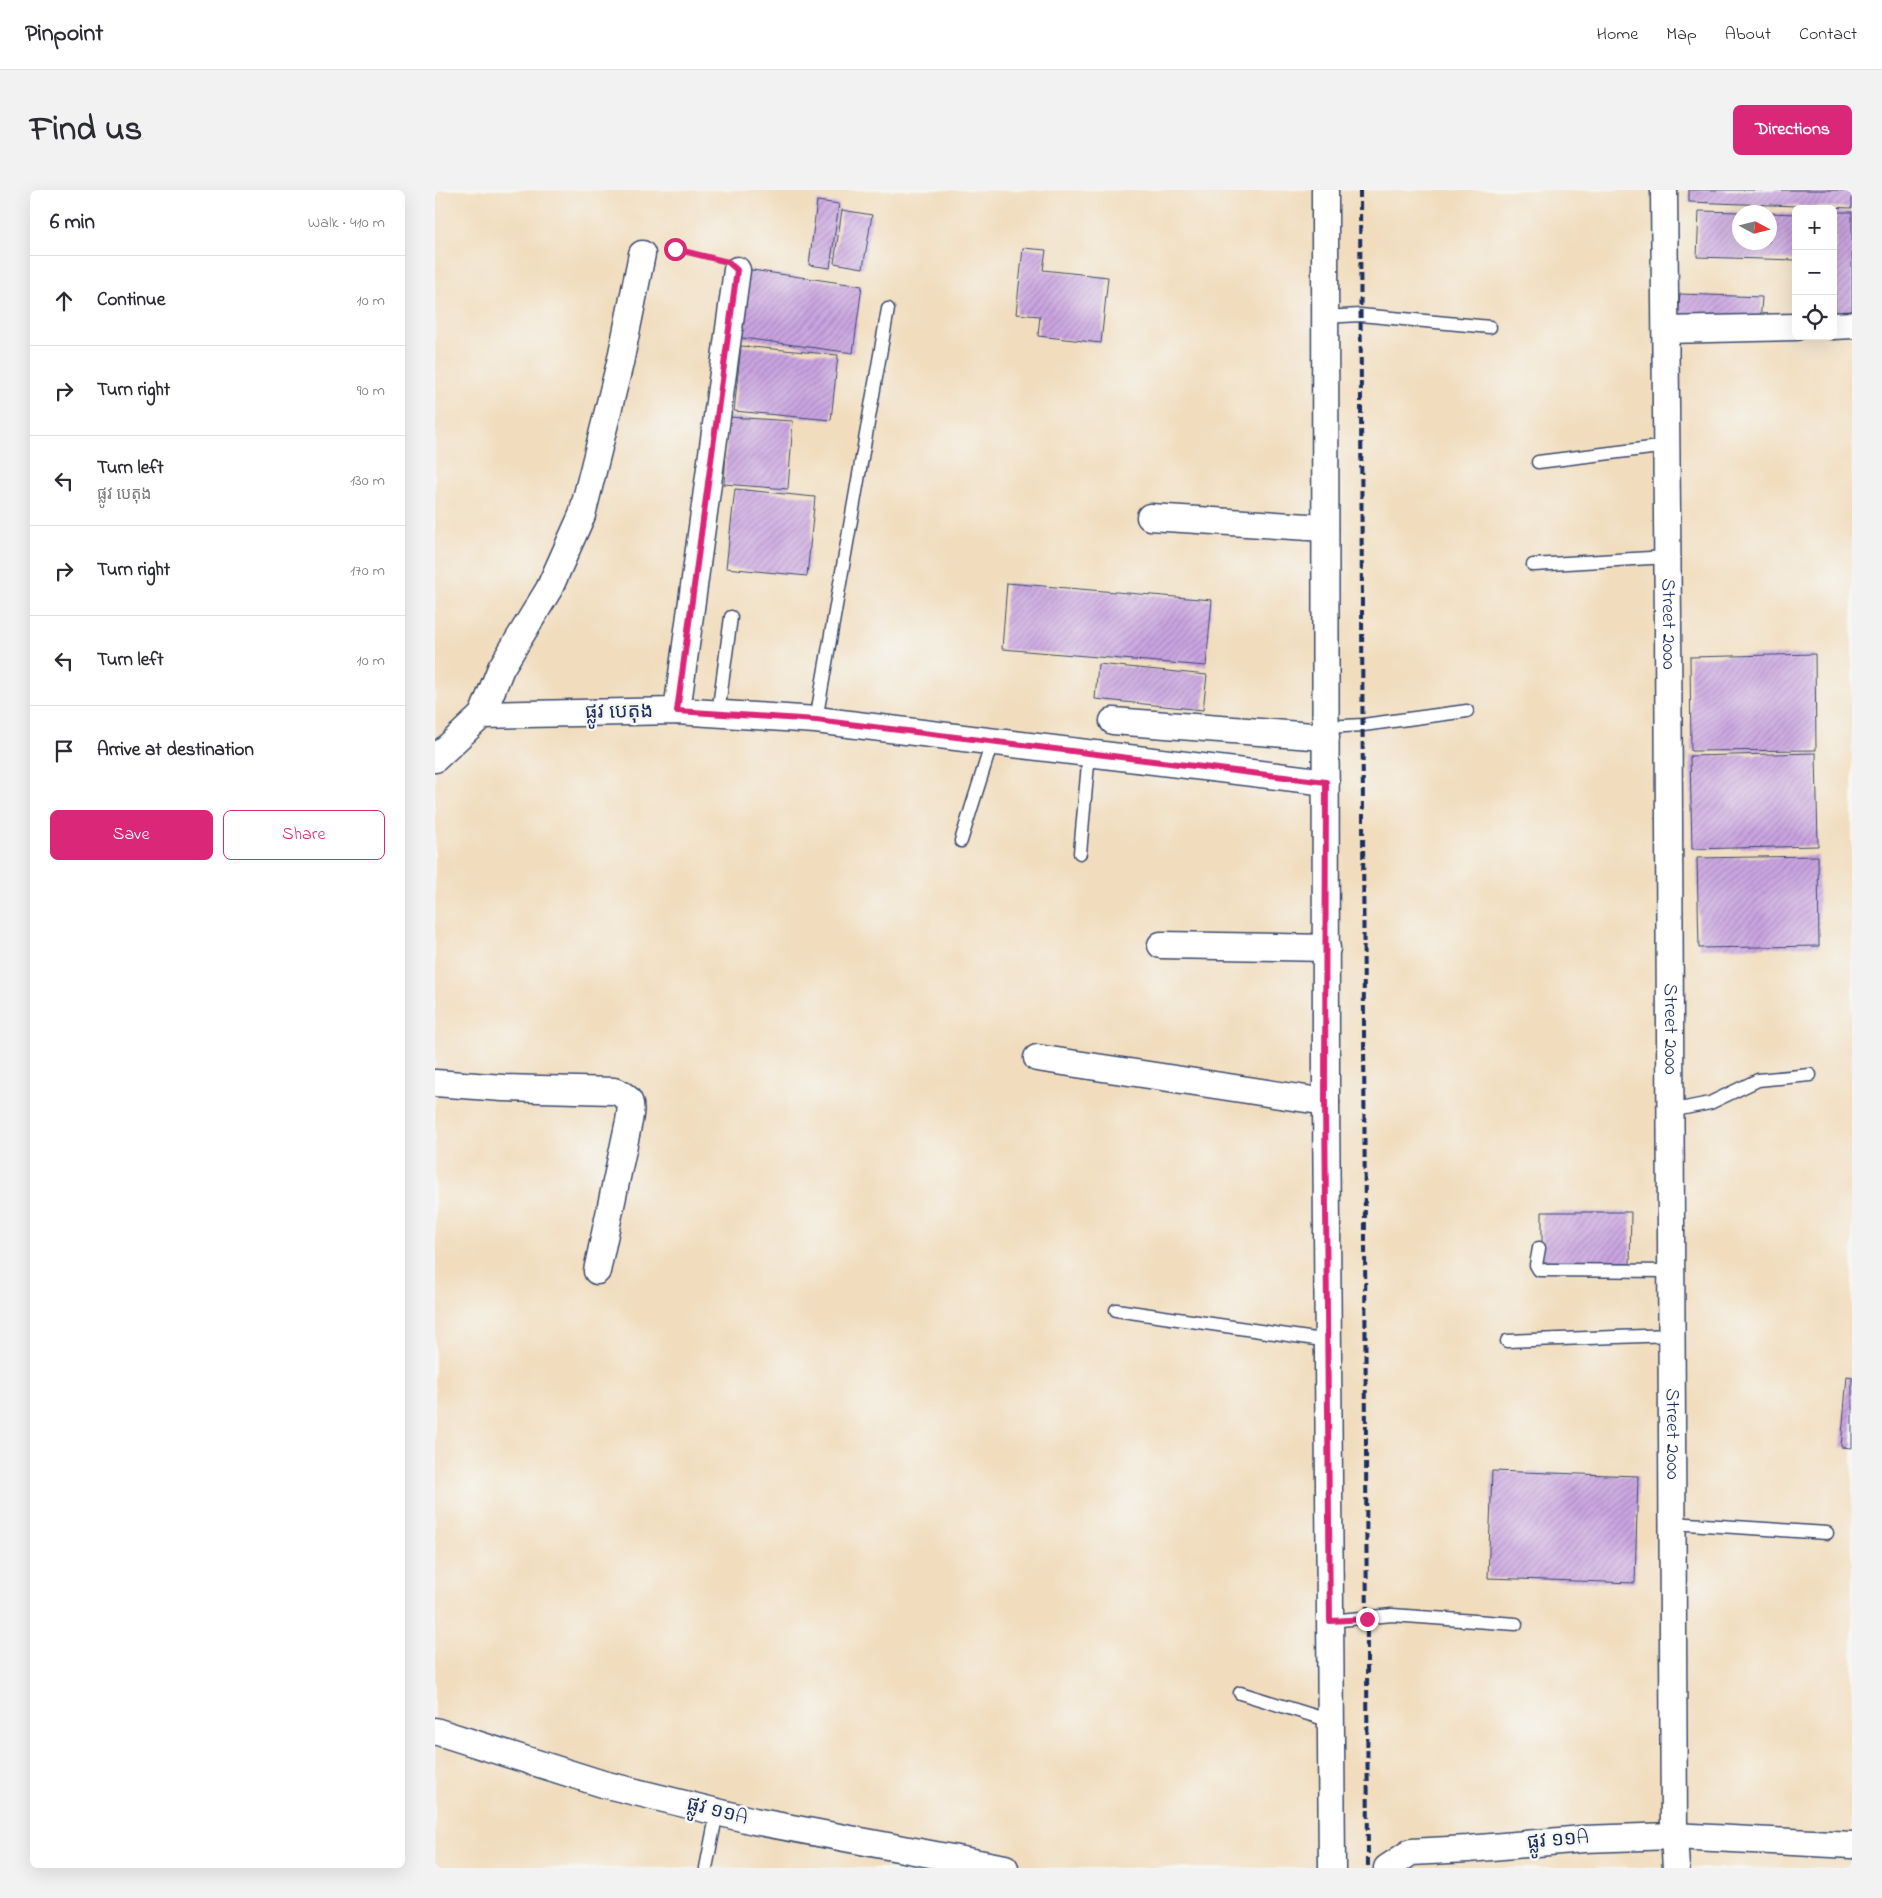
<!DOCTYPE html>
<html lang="en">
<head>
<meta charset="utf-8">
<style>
  body { margin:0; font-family:"Indie Flower","Noto Sans Khmer",sans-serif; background:#f2f2f3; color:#2b2b33 }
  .controls { position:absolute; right:15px; top:15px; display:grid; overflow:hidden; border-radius:8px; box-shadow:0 5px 20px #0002 }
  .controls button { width:45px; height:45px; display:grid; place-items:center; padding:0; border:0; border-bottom:1px solid #e1e1e2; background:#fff; color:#2b2b33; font:25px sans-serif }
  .compass { position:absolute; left:1297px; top:15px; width:45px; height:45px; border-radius:50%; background:#fff; box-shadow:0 5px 20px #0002; rotate:97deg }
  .stop { position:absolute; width:15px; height:15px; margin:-11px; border:4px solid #db2777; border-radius:50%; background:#fff }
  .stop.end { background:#db2777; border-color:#fff; box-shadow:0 1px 5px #0008 }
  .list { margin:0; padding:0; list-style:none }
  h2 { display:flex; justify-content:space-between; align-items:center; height:65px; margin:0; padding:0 20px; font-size:21px }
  h2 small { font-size:16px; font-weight:400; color:#7c7c81 }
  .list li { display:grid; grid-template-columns:32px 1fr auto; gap:15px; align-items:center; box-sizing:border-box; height:90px; padding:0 20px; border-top:1px solid #e1e1e2 }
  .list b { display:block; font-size:19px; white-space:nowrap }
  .list p { margin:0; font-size:16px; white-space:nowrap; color:#7c7c81 }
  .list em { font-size:16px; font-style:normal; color:#7c7c81 }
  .actions { display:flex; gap:10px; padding:15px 20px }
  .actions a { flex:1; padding:11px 0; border:1px solid #db2777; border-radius:8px; text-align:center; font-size:18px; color:#db2777 }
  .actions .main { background:#db2777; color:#fff }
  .icon { flex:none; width:28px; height:28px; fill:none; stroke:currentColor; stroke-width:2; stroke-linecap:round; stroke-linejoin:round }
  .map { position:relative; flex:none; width:1417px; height:1678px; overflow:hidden; border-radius:8px }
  header { display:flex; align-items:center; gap:30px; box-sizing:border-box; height:70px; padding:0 25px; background:#fff; border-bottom:1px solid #e1e1e2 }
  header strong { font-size:24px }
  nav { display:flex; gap:28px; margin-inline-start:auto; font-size:18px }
  .intro { display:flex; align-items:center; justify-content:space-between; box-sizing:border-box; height:120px; padding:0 30px }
  h1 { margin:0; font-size:35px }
  .button { padding:12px 22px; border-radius:8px; background:#db2777; color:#fff; font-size:18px; font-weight:700 }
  main { display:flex; gap:30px; padding:0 30px }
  aside { flex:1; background:#fff; border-radius:8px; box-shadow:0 5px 20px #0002 }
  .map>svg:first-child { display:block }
  .building { fill:url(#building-hatch) }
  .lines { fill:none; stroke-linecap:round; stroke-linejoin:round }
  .service-casing { stroke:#3b496c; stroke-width:15 }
  .minor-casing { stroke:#3b496c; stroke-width:29 }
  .path { stroke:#3b496c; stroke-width:3; stroke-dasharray:1 4; stroke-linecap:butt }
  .service { stroke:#fff; stroke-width:12 }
  .minor { stroke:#fff; stroke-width:26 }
  .rail { stroke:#1b2f5e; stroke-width:4; stroke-dasharray:8 4; stroke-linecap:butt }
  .route { stroke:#db2777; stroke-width:6 }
  .labels { text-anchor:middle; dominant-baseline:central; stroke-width:5; stroke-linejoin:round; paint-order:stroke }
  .street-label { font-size:20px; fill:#1b2f5e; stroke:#f6f6f2 }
</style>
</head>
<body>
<header>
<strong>Pinpoint</strong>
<nav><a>Home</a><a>Map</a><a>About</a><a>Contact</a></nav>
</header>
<div class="intro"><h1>Find us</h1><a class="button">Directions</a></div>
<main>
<aside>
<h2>6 min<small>Walk · 410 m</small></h2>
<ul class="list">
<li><svg class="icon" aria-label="ahead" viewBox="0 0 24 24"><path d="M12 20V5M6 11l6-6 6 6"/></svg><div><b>Continue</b></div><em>10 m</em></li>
<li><svg class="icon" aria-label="right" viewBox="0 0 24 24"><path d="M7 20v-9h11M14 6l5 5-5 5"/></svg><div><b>Turn right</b></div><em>90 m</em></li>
<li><svg class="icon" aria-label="left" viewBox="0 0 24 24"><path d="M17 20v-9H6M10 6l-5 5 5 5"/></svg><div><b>Turn left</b><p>ផ្លូវ បេតុង</p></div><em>130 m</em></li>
<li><svg class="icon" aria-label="right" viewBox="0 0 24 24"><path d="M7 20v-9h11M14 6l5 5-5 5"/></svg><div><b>Turn right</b></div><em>170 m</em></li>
<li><svg class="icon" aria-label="left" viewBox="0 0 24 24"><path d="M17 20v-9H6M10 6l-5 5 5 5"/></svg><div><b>Turn left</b></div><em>10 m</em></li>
<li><svg class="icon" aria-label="arrive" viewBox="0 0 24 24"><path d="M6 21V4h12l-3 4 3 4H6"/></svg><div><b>Arrive at destination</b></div></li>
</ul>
<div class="actions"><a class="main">Save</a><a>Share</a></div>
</aside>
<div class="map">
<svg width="1417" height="1678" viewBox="0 0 1417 1678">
  <defs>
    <pattern id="building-hatch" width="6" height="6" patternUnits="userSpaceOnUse" patternTransform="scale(1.25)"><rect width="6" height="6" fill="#caa4e0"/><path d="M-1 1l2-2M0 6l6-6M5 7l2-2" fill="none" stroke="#a386b9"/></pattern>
  </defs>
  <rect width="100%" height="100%" fill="#f6f6f2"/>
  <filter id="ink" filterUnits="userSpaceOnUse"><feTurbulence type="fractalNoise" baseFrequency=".02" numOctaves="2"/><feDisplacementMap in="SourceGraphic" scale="10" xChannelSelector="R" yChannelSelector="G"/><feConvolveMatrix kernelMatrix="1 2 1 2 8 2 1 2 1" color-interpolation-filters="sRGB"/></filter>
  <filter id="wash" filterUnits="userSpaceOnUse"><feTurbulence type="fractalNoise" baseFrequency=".0096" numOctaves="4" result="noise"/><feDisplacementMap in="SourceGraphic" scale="20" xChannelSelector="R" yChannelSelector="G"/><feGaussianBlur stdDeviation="1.12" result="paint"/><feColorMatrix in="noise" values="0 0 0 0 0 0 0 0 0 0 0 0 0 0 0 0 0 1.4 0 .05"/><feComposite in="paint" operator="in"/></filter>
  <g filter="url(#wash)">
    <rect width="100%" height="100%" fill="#f1ddbe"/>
    <g id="blocks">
      <!-- building -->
      <g class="building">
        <path d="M 1254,0 L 1417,0 L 1417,18 L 1254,12 Z"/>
        <path d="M 382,11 L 404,14 L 395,78 L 374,75 Z"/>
        <path d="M 407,20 L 437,25 L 428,78 L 399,73 Z"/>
        <path d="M 1264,21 L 1304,22 L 1304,52 L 1334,52 L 1334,23 L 1361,24 L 1361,70 L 1262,67 Z"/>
        <rect x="1400" y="22" width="17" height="103"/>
        <path d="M 588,58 L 611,60 L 608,80 L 673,87 L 666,153 L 603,146 L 605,126 L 581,124 Z"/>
        <path d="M 310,79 L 427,96 L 418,163 L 300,147 Z"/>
        <path d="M 1245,104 L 1327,107 L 1325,133 L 1243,129 Z"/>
        <path d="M 306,156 L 403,165 L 396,230 L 299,221 Z"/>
        <path d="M 293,227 L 358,231 L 353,299 L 289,294 Z"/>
        <path d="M 300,299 L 380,307 L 372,386 L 291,378 Z"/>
        <path d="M 572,393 L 777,410 L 771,476 L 567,459 Z"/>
        <path d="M 1380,464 L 1381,560 L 1256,561 L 1255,467 Z"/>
        <path d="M 663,474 L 772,485 L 768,520 L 660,509 Z"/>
        <path d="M 1381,563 L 1383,656 L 1257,659 L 1255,566 Z"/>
        <path d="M 1383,666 L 1384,756 L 1264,758 L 1262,668 Z"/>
        <path d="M 1107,1022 L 1196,1022 L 1195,1074 L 1107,1073 Z"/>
        <path d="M 1412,1186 L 1417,1187 L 1417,1258 L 1406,1257 Z"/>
        <path d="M 1057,1281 L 1203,1286 L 1200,1393 L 1053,1388 Z"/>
      </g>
    </g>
  </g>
  <g filter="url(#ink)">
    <use href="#blocks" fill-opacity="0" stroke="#3b496c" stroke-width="1"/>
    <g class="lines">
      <!-- service casing -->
      <g class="service-casing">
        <g id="service">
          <path d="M 889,127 L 925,125 L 1055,137"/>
          <path d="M 1103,272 L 1232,256"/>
          <path d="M 1098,375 L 1232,367"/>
          <path d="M 283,524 L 296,427"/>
          <path d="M 381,530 L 453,119"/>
          <path d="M 891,537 L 928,535 L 1032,521"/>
          <path d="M 526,651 L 557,552"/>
          <path d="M 645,663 L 654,563"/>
          <path d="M 1235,921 L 1275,913 L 1323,890 L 1375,885"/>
          <path d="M 1104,1058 L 1101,1075 L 1104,1080 L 1236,1081"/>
          <path d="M 681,1120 L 894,1151"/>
          <path d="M 1072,1151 L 1237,1145"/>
          <path d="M 1237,1333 L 1392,1343"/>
          <path d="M 895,1431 L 957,1425 L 1081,1434"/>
          <path d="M 805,1503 L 896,1531"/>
          <path d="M 271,1678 L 282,1622"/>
        </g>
      </g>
      <!-- minor casing -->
      <g class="minor-casing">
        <g id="minor">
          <path d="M 890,0 L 891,912 L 897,1678"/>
          <path id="s1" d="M 1229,0 L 1233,432 L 1239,1646 L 1241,1678"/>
          <path d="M 1398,136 L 1417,135"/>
          <path d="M 1231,140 L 1361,137"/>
          <path d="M 715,327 L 890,338"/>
          <path d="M 242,521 L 302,80"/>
          <path d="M 47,525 L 66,478 L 114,399 L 147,325 L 185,173 L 207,64"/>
          <path d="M 678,531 L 891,547"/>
          <path d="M 0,569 L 47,525 L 242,521 L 381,530 L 891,592"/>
          <path d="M 726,755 L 892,758"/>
          <path d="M 602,868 L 891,912"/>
          <path d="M 0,893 L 68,898 L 179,901 C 197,907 197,914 194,931 L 162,1081"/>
          <path d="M 0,1541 L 168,1594 L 319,1631 L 570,1678"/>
          <path d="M 952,1678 L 976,1662 L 1033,1659 L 1148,1649 L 1239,1646 L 1417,1655"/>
        </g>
      </g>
      <!-- path -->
      <path class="path" d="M 237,59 L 275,67"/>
      <!-- service -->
      <use href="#service" class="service"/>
      <!-- minor -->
      <use href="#minor" class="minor"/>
      <!-- rail -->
      <path class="rail" d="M 925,0 L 933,1678"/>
    </g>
  </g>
  <g class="lines" filter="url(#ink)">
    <!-- route -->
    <path class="route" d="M 240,59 L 293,72 L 302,80 L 242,521 L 381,530 L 891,592 L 890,912 L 895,1431 L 932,1429"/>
  </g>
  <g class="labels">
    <!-- street labels -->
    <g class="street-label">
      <text stroke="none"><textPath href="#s1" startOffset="434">Street 2000</textPath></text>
      <text transform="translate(184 523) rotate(-1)">ផ្លូវ បេតុង</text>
      <text stroke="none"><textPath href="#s1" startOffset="839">Street 2000</textPath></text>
      <text stroke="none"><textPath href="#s1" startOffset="1244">Street 2000</textPath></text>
      <text transform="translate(282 1622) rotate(14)">ផ្លូវ ១១A</text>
      <text transform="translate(1123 1651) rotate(-5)">ផ្លូវ ១១A</text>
    </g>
  </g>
</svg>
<div class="controls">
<button>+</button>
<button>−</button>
<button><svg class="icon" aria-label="locate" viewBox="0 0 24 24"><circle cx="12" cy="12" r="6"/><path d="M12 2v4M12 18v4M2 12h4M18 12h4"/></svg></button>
</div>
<svg class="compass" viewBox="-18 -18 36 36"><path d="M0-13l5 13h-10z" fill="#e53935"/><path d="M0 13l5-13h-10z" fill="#7c7c81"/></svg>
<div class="stop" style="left:240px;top:59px"></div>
<div class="stop end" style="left:932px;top:1429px"></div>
</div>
</main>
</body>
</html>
